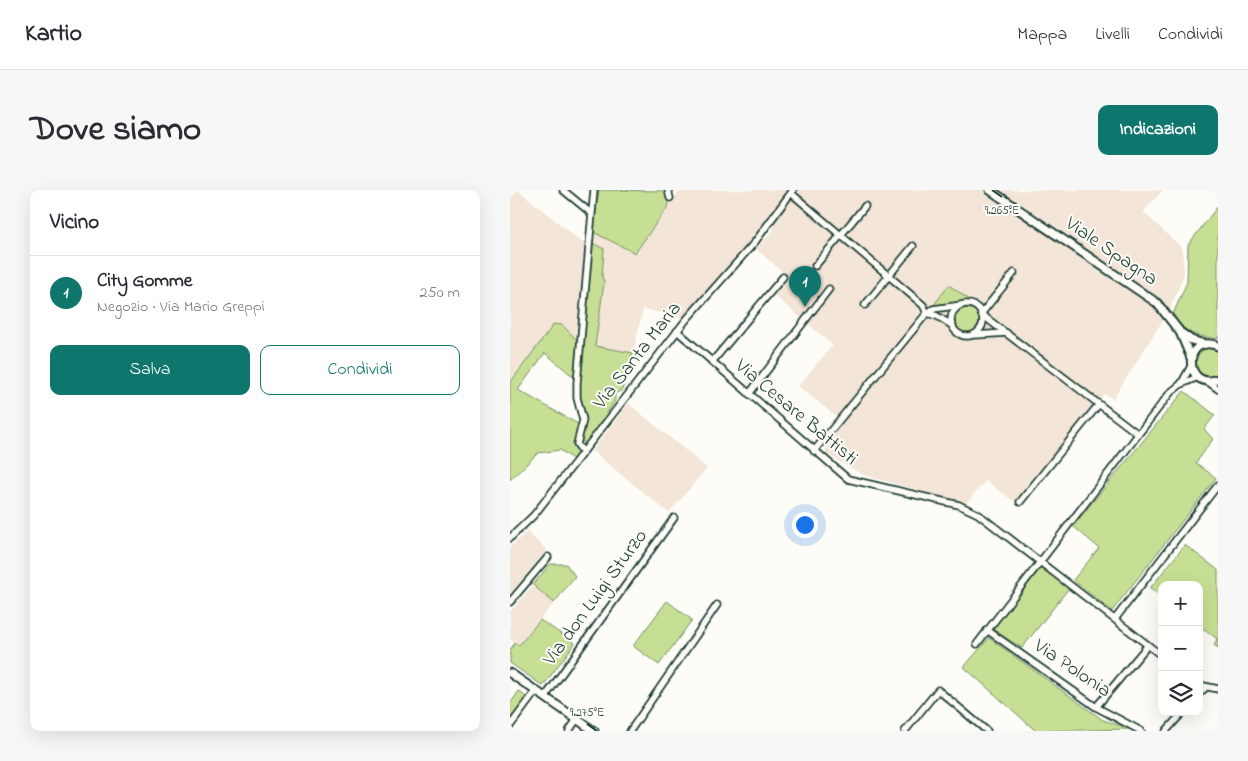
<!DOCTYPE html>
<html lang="it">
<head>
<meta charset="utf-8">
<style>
  body { margin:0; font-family:"Indie Flower",sans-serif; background:#f7f7f7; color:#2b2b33 }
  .controls { position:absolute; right:15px; bottom:15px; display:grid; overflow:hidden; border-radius:10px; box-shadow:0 5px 20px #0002 }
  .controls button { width:45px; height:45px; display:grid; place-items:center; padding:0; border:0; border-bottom:1px solid #e1e1e2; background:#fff; color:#2b2b33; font:25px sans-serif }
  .you { position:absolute; left:294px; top:334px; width:18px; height:18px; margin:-12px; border:4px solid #fff; border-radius:50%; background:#1a73e8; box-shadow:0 0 0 8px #1a73e833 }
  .badge { display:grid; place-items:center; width:32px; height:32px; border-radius:50%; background:#0f766e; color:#fff; font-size:16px; font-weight:700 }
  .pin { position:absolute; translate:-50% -41px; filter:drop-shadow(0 1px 2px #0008) }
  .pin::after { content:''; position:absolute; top:26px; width:18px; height:15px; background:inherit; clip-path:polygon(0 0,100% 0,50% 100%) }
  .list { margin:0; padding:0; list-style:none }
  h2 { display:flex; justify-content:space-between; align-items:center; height:65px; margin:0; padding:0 20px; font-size:21px }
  h2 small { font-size:16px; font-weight:400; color:#7c7c81 }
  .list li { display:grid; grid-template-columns:32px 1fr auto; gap:15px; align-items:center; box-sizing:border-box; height:75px; padding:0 20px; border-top:1px solid #e1e1e2 }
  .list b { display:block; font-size:19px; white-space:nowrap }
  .list p { margin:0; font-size:16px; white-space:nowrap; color:#7c7c81 }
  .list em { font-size:16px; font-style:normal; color:#7c7c81 }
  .actions { display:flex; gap:10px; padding:15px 20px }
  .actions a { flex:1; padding:11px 0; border:1px solid #0f766e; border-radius:10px; text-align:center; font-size:18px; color:#0f766e }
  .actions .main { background:#0f766e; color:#fff }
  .icon { flex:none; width:28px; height:28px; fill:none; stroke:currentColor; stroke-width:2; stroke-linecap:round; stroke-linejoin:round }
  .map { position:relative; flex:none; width:708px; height:541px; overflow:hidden; border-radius:10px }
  header { display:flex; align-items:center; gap:30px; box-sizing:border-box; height:70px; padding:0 25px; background:#fff; border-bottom:1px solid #e1e1e2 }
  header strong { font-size:24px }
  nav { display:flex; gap:28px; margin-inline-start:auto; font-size:18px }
  .intro { display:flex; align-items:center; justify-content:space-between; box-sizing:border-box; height:120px; padding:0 30px }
  h1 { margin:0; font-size:35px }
  .button { padding:12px 22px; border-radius:10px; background:#0f766e; color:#fff; font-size:18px; font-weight:700 }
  main { display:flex; gap:30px; padding:0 30px }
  aside { flex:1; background:#fff; border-radius:10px; box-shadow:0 5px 20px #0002 }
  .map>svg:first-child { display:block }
  .built { fill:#f3e5d7 }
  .green { fill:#c7df94; stroke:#738e64 }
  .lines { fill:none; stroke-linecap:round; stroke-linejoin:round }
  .minor-casing { stroke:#1f3d34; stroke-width:9 }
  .tertiary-casing { stroke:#1f3d34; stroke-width:11 }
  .minor { stroke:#fdfcf7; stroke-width:5.5 }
  .tertiary { stroke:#fdfcf7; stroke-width:7 }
  .ticks { fill:none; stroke:#1f3d34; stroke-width:2 }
  .labels { text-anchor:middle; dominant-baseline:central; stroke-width:4; stroke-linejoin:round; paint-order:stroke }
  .street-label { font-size:20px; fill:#1f3d34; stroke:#fdfcf7 }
  .ticks-label { font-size:12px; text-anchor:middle; fill:#1f3d34; stroke:#fdfcf7; stroke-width:4; stroke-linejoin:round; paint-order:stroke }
</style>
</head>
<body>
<header>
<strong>Kartio</strong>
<nav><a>Mappa</a><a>Livelli</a><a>Condividi</a></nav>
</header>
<div class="intro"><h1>Dove siamo</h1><a class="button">Indicazioni</a></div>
<main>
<aside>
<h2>Vicino<small></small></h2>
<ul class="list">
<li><span class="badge">1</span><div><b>City Gomme</b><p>Negozio · Via Mario Greppi</p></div><em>250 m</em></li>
</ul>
<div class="actions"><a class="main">Salva</a><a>Condividi</a></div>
</aside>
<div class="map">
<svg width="708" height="541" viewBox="0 0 708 541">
  <rect width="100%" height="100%" fill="#fdfcf7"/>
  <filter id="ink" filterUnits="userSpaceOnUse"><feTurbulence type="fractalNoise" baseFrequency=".02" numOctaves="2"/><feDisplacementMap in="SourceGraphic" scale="10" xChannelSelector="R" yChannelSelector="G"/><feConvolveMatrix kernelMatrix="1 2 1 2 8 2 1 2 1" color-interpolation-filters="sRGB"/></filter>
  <g filter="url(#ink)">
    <!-- built -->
    <g class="built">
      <path d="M 8,0 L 73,53 L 77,54 L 78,39 L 125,63 L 170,0 L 653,0 L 633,22 L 672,58 L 674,84 L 660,119 L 603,209 L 594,204 L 505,312 L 476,291 L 456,313 L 353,285 L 315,263 L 319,251 L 333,232 L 288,196 L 323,155 L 264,105 L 280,88 L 246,59 L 264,40 L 257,34 L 174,128 L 133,119 L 123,163 L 84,156 L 94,92 L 92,86 L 94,60 L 83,53 L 74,153 L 69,152 L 52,136 L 44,134 L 0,193 L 0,8 Z"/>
      <path d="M 118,213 L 197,278 L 159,323 L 82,261 Z"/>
      <path d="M 17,342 L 37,360 L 0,404 L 0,357 Z"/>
      <path d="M 23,395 L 44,413 L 8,455 L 0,449 L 0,422 Z"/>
    </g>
    <!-- green -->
    <g class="green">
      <path d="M 89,0 L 155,1 L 159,15 L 125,63 L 83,42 Z"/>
      <path d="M 708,16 L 708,149 C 684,145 677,146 663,124 L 677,92 L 678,55 Z"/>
      <path d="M 82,53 L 94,59 L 92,86 L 94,92 L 85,156 L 123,163 L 112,200 L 105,204 L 105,211 L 76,253 L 70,251 L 75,228 L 69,203 L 70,179 L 74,155 Z"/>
      <path d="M 439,95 L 461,111 L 423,116 Z"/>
      <circle cx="457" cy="130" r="12"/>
      <path d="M 44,134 L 52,135 L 69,152 L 65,188 L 35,163 L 8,200 L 68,234 L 64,253 L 67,263 L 63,269 L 50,260 L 28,263 L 0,290 L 0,193 Z"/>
      <path d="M 698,156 L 708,159 L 708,185 C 688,196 672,167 698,156 Z"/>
      <path d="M 674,201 L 705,225 L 694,239 L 703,249 L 686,273 L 706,288 L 602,421 L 563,390 L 589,358 L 563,336 Z"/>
      <path d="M 675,355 L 708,380 L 708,458 L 704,455 L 707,449 L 689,435 L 689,395 L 652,395 L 652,407 L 640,398 Z"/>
      <path d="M 40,374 L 56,374 L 65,386 L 44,413 L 23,395 Z"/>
      <path d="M 530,375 L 559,398 L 512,458 L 482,439 Z"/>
      <path d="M 157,411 L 182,430 L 149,475 L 123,456 Z"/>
      <path d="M 30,430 L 65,453 L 33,496 L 0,473 L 0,460 L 5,453 L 9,455 Z"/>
      <path d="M 479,448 L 593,530 L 621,539 L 526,541 L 454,477 Z"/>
      <path d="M 9,501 L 17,508 L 0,532 L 0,514 Z"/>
    </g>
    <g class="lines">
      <!-- minor casing -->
      <g class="minor-casing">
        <g id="minor">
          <path d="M 53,0 L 81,23"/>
          <path d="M 158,0 L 160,8"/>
          <path d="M 281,3 L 413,115 L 417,123"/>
          <path d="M 305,76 L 355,16"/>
          <path d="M 504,83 L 471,124 L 628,244"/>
          <circle cx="457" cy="130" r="16"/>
          <path d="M 355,115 L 403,56"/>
          <path d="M 417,123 L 427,126 L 443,136"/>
          <path d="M 167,141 L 338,289 L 449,315 L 468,324 L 652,466"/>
          <path d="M 465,145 L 497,143"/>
          <path d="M 202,172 L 273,87"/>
          <path d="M 697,191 L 708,199"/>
          <path d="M 671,194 L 681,176"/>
          <path d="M 239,204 L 319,99"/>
          <path d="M 304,261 L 417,123 L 423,119 L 452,115"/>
          <path d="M 73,262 L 67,254 L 73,230 L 67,208 L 67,193 L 84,0"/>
          <path d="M 510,312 L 589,214"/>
          <path d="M 0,348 L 24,325 L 176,130 L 245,52 L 283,0"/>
          <path d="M 0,412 L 38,367"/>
          <path d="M 605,429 L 708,295"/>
          <path d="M 477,440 L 586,517 L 631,541"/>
          <path d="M 467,454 L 660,203 L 671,194 L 688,187"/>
          <path d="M 689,495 L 708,499"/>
          <path d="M 689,504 L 695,498"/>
          <path d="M 35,507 L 164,328"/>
          <path d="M 586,517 L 638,455"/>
          <path d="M 0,536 L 26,501"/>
          <path d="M 59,541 L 67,529"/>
          <path d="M 120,541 L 207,415"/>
          <path d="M 395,541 L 428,500 L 477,541"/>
          <path d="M 656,541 L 673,522"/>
        </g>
      </g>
      <!-- tertiary casing -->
      <g class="tertiary-casing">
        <g id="tertiary">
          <path d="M 480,0 L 647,113 L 670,142 L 681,168"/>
          <path d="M 673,144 L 681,150 L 695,154"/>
          <path d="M 708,156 C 672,142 673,202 708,189"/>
          <path d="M 0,483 L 84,541"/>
        </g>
      </g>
      <!-- minor -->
      <use href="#minor" class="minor"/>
      <!-- tertiary -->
      <use href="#tertiary" class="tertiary"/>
    </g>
  </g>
  <!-- ticks -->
  <path class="ticks" d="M 482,0 L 492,7M 77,534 L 87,541"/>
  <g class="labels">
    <!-- street labels -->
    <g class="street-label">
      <text transform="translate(601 62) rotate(34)">Viale Spagna</text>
      <text transform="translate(128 166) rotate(-52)">Via Santa Maria</text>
      <text transform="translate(286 223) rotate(40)">Via Cesare Battisti</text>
      <text transform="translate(86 408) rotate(-54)">Via don Luigi Sturzo</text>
      <text transform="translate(562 479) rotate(34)">Via Polonia</text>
    </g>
  </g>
  <g class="ticks-label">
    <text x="492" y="24">9.265°E</text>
    <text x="77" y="526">9.275°E</text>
  </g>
</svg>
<div class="controls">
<button>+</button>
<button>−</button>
<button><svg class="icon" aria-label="layers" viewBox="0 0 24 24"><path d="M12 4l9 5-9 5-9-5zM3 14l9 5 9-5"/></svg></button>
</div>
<div class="you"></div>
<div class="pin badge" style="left:295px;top:117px">1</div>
</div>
</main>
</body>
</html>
